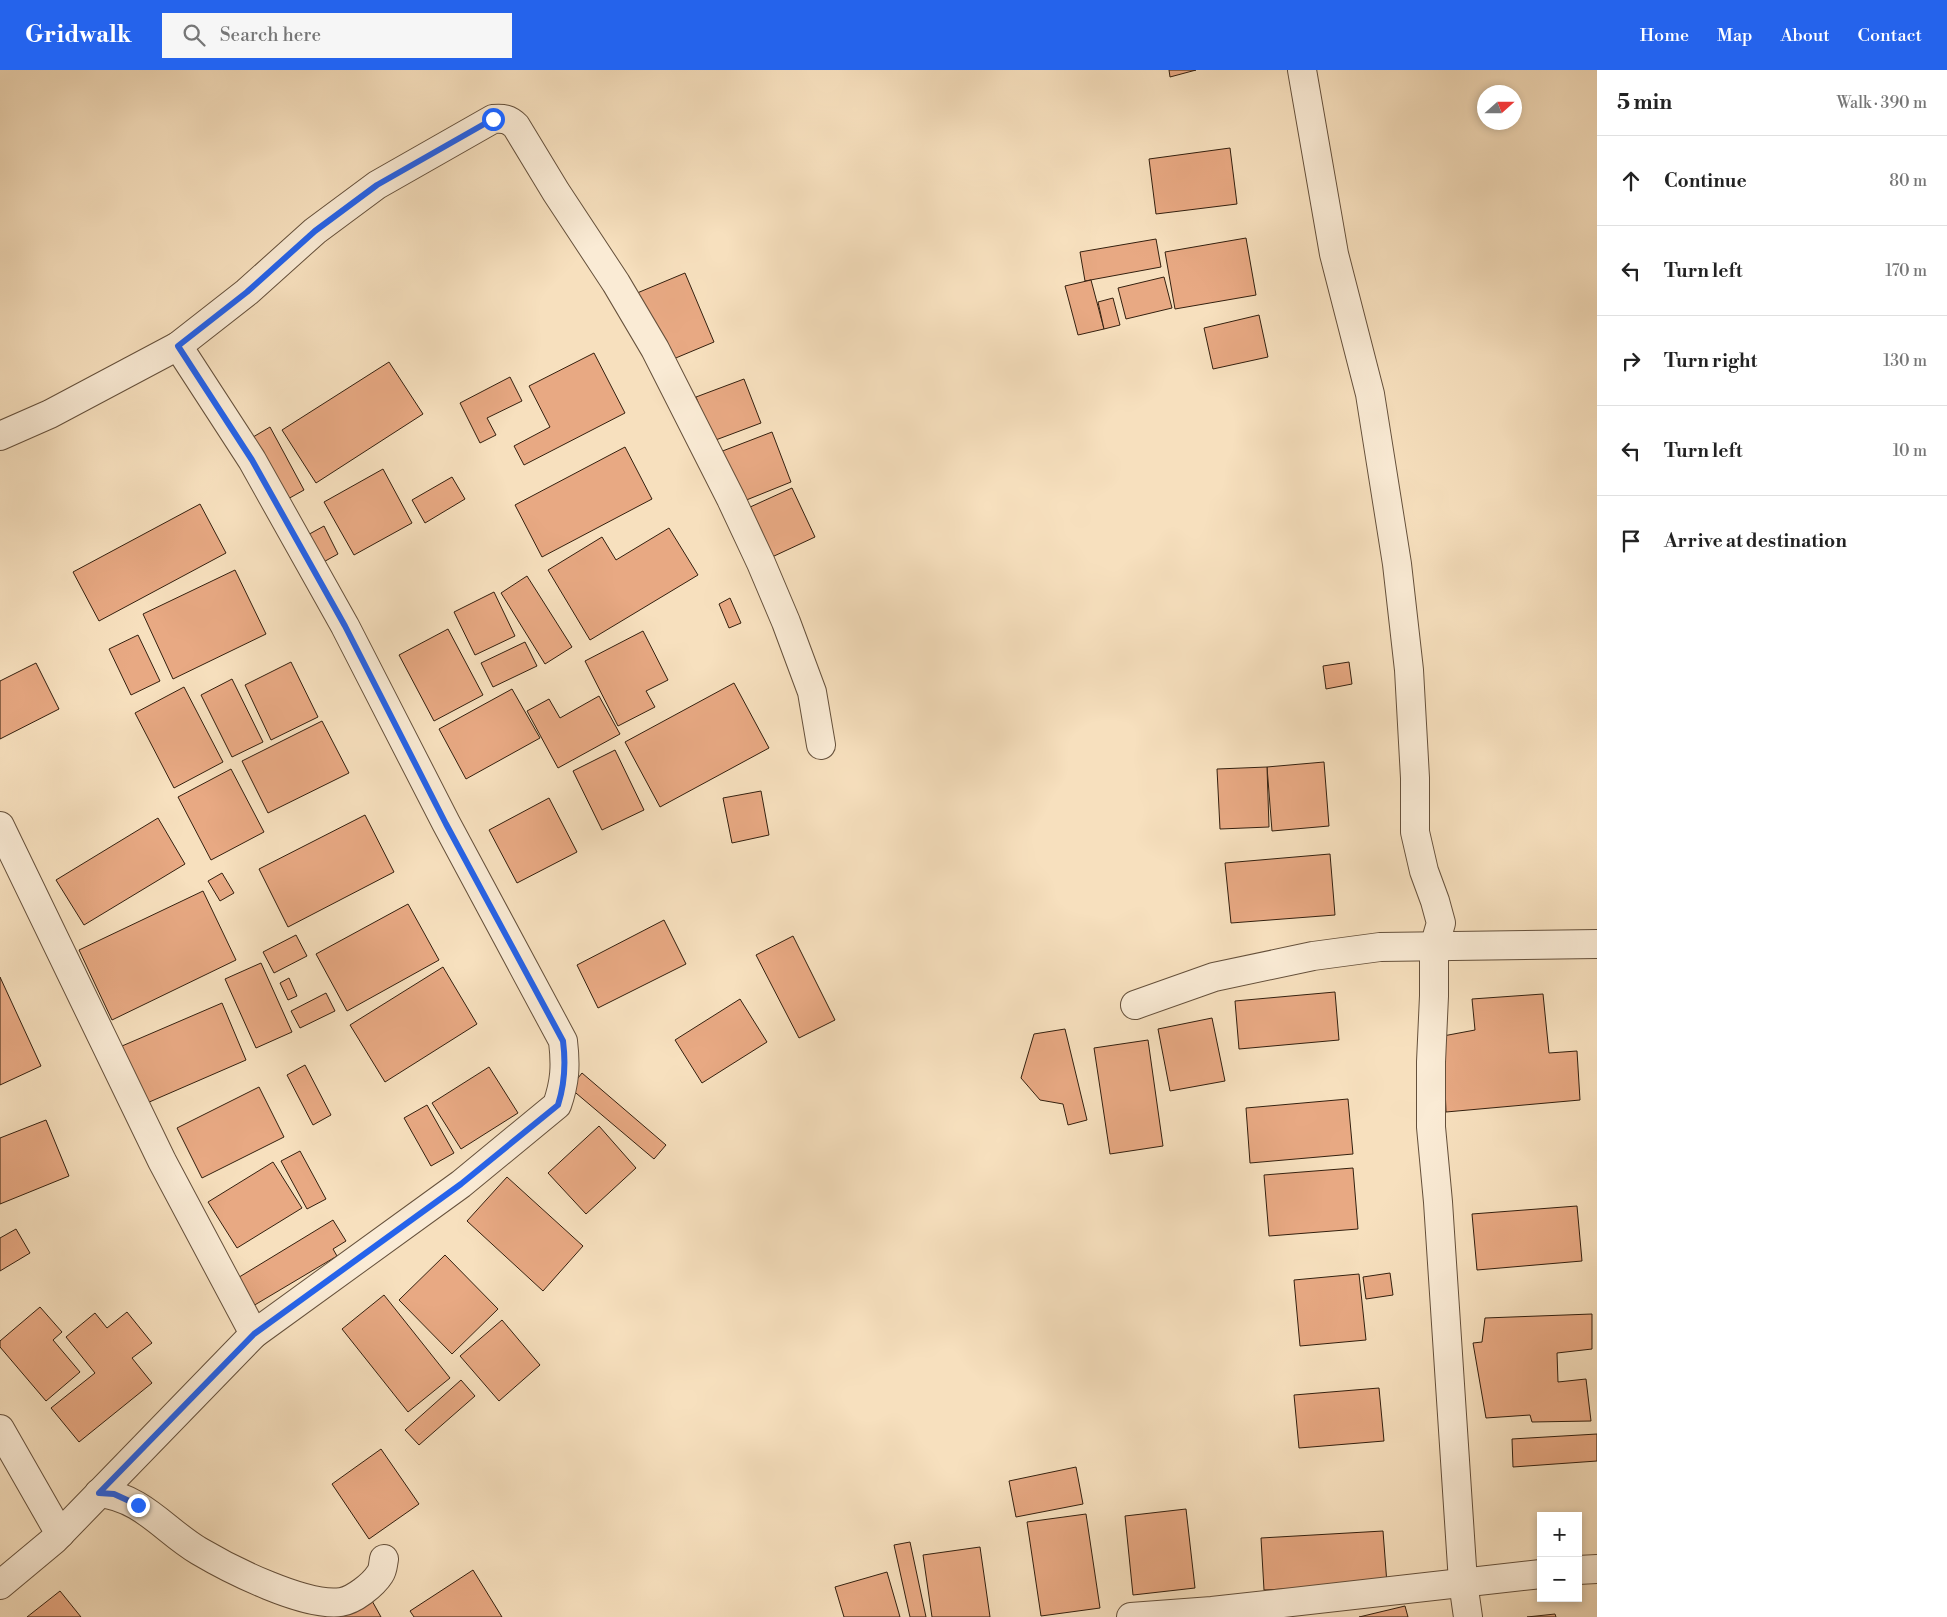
<!DOCTYPE html>
<html lang="en">
<head>
<meta charset="utf-8">
<style>
  body { margin:0; font-family:"Libre Bodoni",serif; background:#f6f6f6; color:#222 }
  .controls { position:absolute; right:15px; bottom:15px; display:grid; overflow:hidden; border-radius:0px; box-shadow:0 2px 8px #0003 }
  .controls button { width:45px; height:45px; display:grid; place-items:center; padding:0; border:0; border-bottom:1px solid #e0e0e0; background:#fff; color:#222; font:25px sans-serif }
  .compass { position:absolute; left:1477px; top:15px; width:45px; height:45px; border-radius:50%; background:#fff; box-shadow:0 2px 8px #0003; rotate:69deg }
  .stop { position:absolute; width:15px; height:15px; margin:-11px; border:4px solid #2563eb; border-radius:50%; background:#fff }
  .stop.end { background:#2563eb; border-color:#fff; box-shadow:0 1px 5px #0008 }
  .list { margin:0; padding:0; list-style:none }
  h2 { display:flex; justify-content:space-between; align-items:center; height:65px; margin:0; padding:0 20px; font-size:21px }
  h2 small { font-size:16px; font-weight:400; color:#767676 }
  .list li { display:grid; grid-template-columns:32px 1fr auto; gap:15px; align-items:center; box-sizing:border-box; height:90px; padding:0 20px; border-top:1px solid #e0e0e0 }
  .list b { display:block; font-size:19px; white-space:nowrap }
  .list em { font-size:16px; font-style:normal; color:#767676 }
  .icon { flex:none; width:28px; height:28px; fill:none; stroke:currentColor; stroke-width:2; stroke-linecap:round; stroke-linejoin:round }
  .map { position:relative; flex:none; width:1597px; height:1547px; overflow:hidden }
  header { display:flex; align-items:center; gap:30px; box-sizing:border-box; height:70px; padding:0 25px; background:#2563eb; color:#fff }
  header strong { font-size:24px }
  nav { display:flex; gap:28px; margin-inline-start:auto; font-size:18px }
  .search { width:350px; height:45px; background:#f6f6f6; display:flex; align-items:center; gap:12px; box-sizing:border-box; padding:0 18px; border-radius:0px; color:#767676; font-size:19px }
  main { display:flex }
  aside { flex:1; background:#fff }
  .map>svg:first-child { display:block }
  .building { fill:#e8a983; stroke:#34200f }
  .lines { fill:none; stroke-linecap:round; stroke-linejoin:round }
  .minor-casing { stroke:#65503b; stroke-width:30 }
  .minor { stroke:#faebd5; stroke-width:28 }
  .route { stroke:#2563eb; stroke-width:6 }
</style>
</head>
<body>
<header>
<strong>Gridwalk</strong>
<div class="search"><svg class="icon" aria-label="search" viewBox="0 0 24 24"><circle cx="10" cy="10" r="6"/><path d="M15 15l6 6"/></svg>Search here</div>
<nav><a>Home</a><a>Map</a><a>About</a><a>Contact</a></nav>
</header>
<main>
<div class="map">
<svg width="1597" height="1547" viewBox="0 0 1597 1547">
  <rect width="100%" height="100%" fill="#f7e0be"/>
  <filter id="stains"><feTurbulence type="fractalNoise" baseFrequency=".004" numOctaves="4"/><feColorMatrix values="0 0 0 0 .2 0 0 0 0 .09 0 0 0 0 .02 0 0 0 .5 -.17"/></filter>
  <radialGradient id="worn" r=".72"><stop offset=".6" stop-color="#630" stop-opacity="0"/><stop offset="1" stop-color="#630" stop-opacity=".3"/></radialGradient>
  <!-- building -->
  <g class="building">
    <path d="M 1169,0 L 1196,0 L 1170,7 Z"/>
    <path d="M 1230,78 L 1237,134 L 1156,144 L 1149,89 Z"/>
    <path d="M 1246,168 L 1256,225 L 1175,239 L 1165,182 Z"/>
    <path d="M 1156,169 L 1161,197 L 1085,211 L 1080,182 Z"/>
    <path d="M 685,203 L 714,272 L 659,295 L 630,226 Z"/>
    <path d="M 1164,207 L 1172,238 L 1126,249 L 1118,218 Z"/>
    <path d="M 1091,210 L 1104,259 L 1078,265 L 1065,216 Z"/>
    <path d="M 1113,228 L 1120,255 L 1104,259 L 1098,232 Z"/>
    <path d="M 1259,245 L 1268,287 L 1213,299 L 1204,258 Z"/>
    <path d="M 594,283 L 625,343 L 524,395 L 514,376 L 550,357 L 529,316 Z"/>
    <path d="M 389,292 L 423,344 L 316,413 L 282,360 Z"/>
    <path d="M 510,307 L 522,331 L 487,348 L 496,365 L 480,373 L 460,333 Z"/>
    <path d="M 744,309 L 761,353 L 713,371 L 696,327 Z"/>
    <path d="M 270,357 L 304,420 L 277,435 L 243,373 Z"/>
    <path d="M 772,362 L 791,412 L 739,433 L 720,382 Z"/>
    <path d="M 625,377 L 652,429 L 542,487 L 515,435 Z"/>
    <path d="M 383,399 L 412,453 L 354,485 L 324,432 Z"/>
    <path d="M 452,407 L 465,429 L 425,453 L 412,430 Z"/>
    <path d="M 792,418 L 815,467 L 772,487 L 748,438 Z"/>
    <path d="M 200,434 L 226,483 L 99,551 L 73,502 Z"/>
    <path d="M 324,456 L 338,484 L 318,495 L 304,467 Z"/>
    <path d="M 669,458 L 698,505 L 590,570 L 548,500 L 602,467 L 616,490 Z"/>
    <path d="M 235,500 L 266,564 L 173,609 L 143,544 Z"/>
    <path d="M 527,506 L 572,577 L 545,594 L 501,523 Z"/>
    <path d="M 494,522 L 515,566 L 475,585 L 454,542 Z"/>
    <path d="M 730,528 L 741,553 L 729,558 L 719,534 Z"/>
    <path d="M 448,559 L 483,625 L 434,651 L 399,585 Z"/>
    <path d="M 643,561 L 668,610 L 646,621 L 655,637 L 618,656 L 585,591 Z"/>
    <path d="M 138,565 L 160,611 L 131,625 L 109,579 Z"/>
    <path d="M 525,572 L 537,596 L 493,617 L 481,593 Z"/>
    <path d="M 291,592 L 318,647 L 271,670 L 245,615 Z"/>
    <path d="M 1349,592 L 1352,614 L 1326,619 L 1323,596 Z"/>
    <path d="M 36,593 L 59,639 L 0,669 L 0,611 Z"/>
    <path d="M 232,609 L 263,672 L 232,687 L 201,625 Z"/>
    <path d="M 734,613 L 769,678 L 660,737 L 625,672 Z"/>
    <path d="M 184,617 L 223,692 L 174,718 L 135,643 Z"/>
    <path d="M 512,619 L 540,668 L 466,709 L 439,659 Z"/>
    <path d="M 599,626 L 620,664 L 558,698 L 527,641 L 549,629 L 560,648 Z"/>
    <path d="M 322,651 L 349,703 L 268,743 L 242,691 Z"/>
    <path d="M 615,680 L 644,740 L 602,760 L 573,701 Z"/>
    <path d="M 1324,692 L 1329,756 L 1272,761 L 1267,697 Z"/>
    <path d="M 1267,697 L 1269,757 L 1220,759 L 1217,699 Z"/>
    <path d="M 231,699 L 264,762 L 211,790 L 178,727 Z"/>
    <path d="M 761,721 L 769,765 L 732,773 L 723,728 Z"/>
    <path d="M 549,728 L 577,782 L 517,813 L 489,760 Z"/>
    <path d="M 365,745 L 394,802 L 288,857 L 259,799 Z"/>
    <path d="M 158,748 L 185,794 L 84,855 L 56,810 Z"/>
    <path d="M 1330,784 L 1335,845 L 1231,853 L 1225,793 Z"/>
    <path d="M 222,803 L 234,823 L 220,831 L 208,811 Z"/>
    <path d="M 203,821 L 236,890 L 112,950 L 79,880 Z"/>
    <path d="M 408,834 L 439,890 L 347,941 L 316,884 Z"/>
    <path d="M 664,850 L 686,894 L 598,938 L 577,895 Z"/>
    <path d="M 296,865 L 307,886 L 274,903 L 263,882 Z"/>
    <path d="M 793,866 L 835,950 L 799,968 L 756,885 Z"/>
    <path d="M 261,893 L 292,962 L 256,978 L 225,909 Z"/>
    <path d="M 443,897 L 477,954 L 385,1012 L 350,955 Z"/>
    <path d="M 0,907 L 41,996 L 0,1015 Z"/>
    <path d="M 289,908 L 297,926 L 288,930 L 280,913 Z"/>
    <path d="M 1335,922 L 1339,970 L 1239,979 L 1235,931 Z"/>
    <path d="M 326,923 L 335,941 L 300,958 L 291,941 Z"/>
    <path d="M 1543,924 L 1549,983 L 1577,981 L 1580,1030 L 1446,1042 L 1443,966 L 1475,960 L 1472,929 Z"/>
    <path d="M 740,929 L 767,972 L 702,1013 L 675,970 Z"/>
    <path d="M 222,933 L 246,990 L 147,1033 L 122,976 Z"/>
    <path d="M 1212,948 L 1225,1011 L 1170,1021 L 1158,959 Z"/>
    <path d="M 1065,959 L 1087,1050 L 1068,1055 L 1063,1034 L 1040,1030 L 1021,1008 L 1034,964 Z"/>
    <path d="M 1148,970 L 1163,1076 L 1110,1084 L 1094,978 Z"/>
    <path d="M 305,995 L 331,1045 L 313,1055 L 287,1005 Z"/>
    <path d="M 489,997 L 518,1043 L 461,1079 L 432,1033 Z"/>
    <path d="M 582,1003 L 666,1075 L 654,1089 L 570,1018 Z"/>
    <path d="M 259,1017 L 284,1067 L 202,1108 L 177,1058 Z"/>
    <path d="M 1348,1029 L 1353,1084 L 1250,1093 L 1246,1038 Z"/>
    <path d="M 427,1035 L 454,1083 L 431,1096 L 404,1048 Z"/>
    <path d="M 46,1050 L 69,1106 L 0,1134 L 0,1068 Z"/>
    <path d="M 599,1056 L 636,1098 L 586,1144 L 548,1103 Z"/>
    <path d="M 300,1081 L 326,1129 L 307,1139 L 281,1091 Z"/>
    <path d="M 273,1092 L 302,1138 L 237,1178 L 208,1132 Z"/>
    <path d="M 1353,1098 L 1358,1159 L 1269,1166 L 1264,1105 Z"/>
    <path d="M 507,1107 L 583,1176 L 543,1221 L 467,1151 Z"/>
    <path d="M 1577,1136 L 1582,1191 L 1477,1200 L 1472,1144 Z"/>
    <path d="M 333,1150 L 346,1171 L 333,1179 L 337,1186 L 253,1236 L 236,1209 Z"/>
    <path d="M 16,1159 L 30,1183 L 0,1201 L 0,1168 Z"/>
    <path d="M 445,1185 L 498,1239 L 452,1284 L 399,1230 Z"/>
    <path d="M 1390,1203 L 1393,1225 L 1366,1229 L 1363,1207 Z"/>
    <path d="M 1359,1204 L 1366,1270 L 1300,1276 L 1294,1210 Z"/>
    <path d="M 384,1225 L 450,1308 L 408,1342 L 342,1259 Z"/>
    <path d="M 40,1237 L 62,1262 L 53,1270 L 80,1302 L 46,1331 L 0,1277 L 0,1271 Z"/>
    <path d="M 127,1242 L 152,1273 L 132,1288 L 152,1313 L 79,1372 L 51,1338 L 95,1303 L 66,1267 L 95,1243 L 107,1258 Z"/>
    <path d="M 1592,1244 L 1592,1279 L 1557,1283 L 1558,1312 L 1586,1309 L 1591,1351 L 1532,1352 L 1530,1345 L 1486,1348 L 1473,1273 L 1482,1272 L 1485,1248 Z"/>
    <path d="M 502,1250 L 540,1295 L 499,1331 L 460,1286 Z"/>
    <path d="M 461,1310 L 475,1326 L 419,1375 L 405,1360 Z"/>
    <path d="M 1379,1318 L 1384,1371 L 1299,1378 L 1294,1325 Z"/>
    <path d="M 1597,1364 L 1597,1391 L 1513,1397 L 1512,1369 Z"/>
    <path d="M 381,1379 L 419,1434 L 369,1469 L 332,1414 Z"/>
    <path d="M 1076,1397 L 1083,1434 L 1016,1447 L 1009,1411 Z"/>
    <path d="M 1186,1439 L 1195,1518 L 1133,1525 L 1125,1446 Z"/>
    <path d="M 1086,1444 L 1100,1538 L 1041,1546 L 1027,1452 Z"/>
    <path d="M 1383,1461 L 1387,1514 L 1264,1520 L 1261,1468 Z"/>
    <path d="M 910,1472 L 926,1547 L 910,1547 L 894,1475 Z"/>
    <path d="M 980,1477 L 990,1547 L 932,1547 L 923,1485 Z"/>
    <path d="M 473,1500 L 502,1547 L 414,1547 L 410,1541 Z"/>
    <path d="M 887,1502 L 900,1547 L 844,1547 L 835,1517 Z"/>
    <path d="M 60,1521 L 81,1547 L 27,1547 Z"/>
    <path d="M 371,1529 L 381,1547 L 339,1547 Z"/>
    <path d="M 1405,1536 L 1408,1547 L 1359,1547 Z"/>
    <path d="M 1555,1544 L 1556,1547 L 1527,1547 Z"/>
  </g>
  <g class="lines">
    <!-- minor casing -->
    <g class="minor-casing">
      <g id="minor">
        <path d="M 1302,0 L 1334,184 L 1370,324 L 1397,494 L 1409,600 L 1415,708 L 1415,762 L 1424,801 L 1435,831 L 1441,853 L 1434,877 L 1434,926 L 1431,992 L 1431,1057 L 1438,1132 L 1463,1512 L 1468,1547"/>
        <path d="M 0,366 L 50,344 L 178,276 L 247,222 L 315,161 L 377,115 L 493,49 C 503,48 509,49 516,56 L 556,122 L 616,213 L 655,279 L 731,429 L 761,493 L 786,552 L 812,622 L 821,675"/>
        <path d="M 0,756 L 162,1091 L 254,1264"/>
        <path d="M 1135,935 L 1214,907 L 1313,886 L 1380,877 L 1597,874"/>
        <path d="M 0,1359 L 60,1464"/>
        <path d="M 99,1423 C 142,1427 165,1461 199,1481 C 231,1500 305,1537 341,1532 C 354,1530 373,1515 380,1504 C 383,1500 383,1494 384,1489"/>
        <path d="M 1578,1500 L 1597,1499"/>
        <path d="M 0,1515 L 54,1470 L 254,1264 L 461,1114 L 557,1035 C 565,1012 566,996 563,971 L 446,753 L 345,556 L 252,390 L 178,276"/>
        <path d="M 1131,1547 L 1212,1541 L 1541,1504"/>
      </g>
    </g>
    <!-- minor -->
    <use href="#minor" class="minor"/>
  </g>
  <g class="lines">
    <!-- route -->
    <path class="route" d="M 138,1435 L 114,1424 L 99,1423 L 254,1264 L 461,1114 L 558,1035 C 565,1013 566,994 563,971 L 446,754 L 345,556 L 252,390 L 178,276 L 247,222 L 315,161 L 377,115 L 493,49"/>
  </g>
  <rect width="100%" height="100%" filter="url(#stains)"/>
  <rect width="100%" height="100%" fill="url(#worn)"/>
</svg>
<div class="controls">
<button>+</button>
<button>−</button>
</div>
<svg class="compass" viewBox="-18 -18 36 36"><path d="M0-13l5 13h-10z" fill="#e53935"/><path d="M0 13l5-13h-10z" fill="#767676"/></svg>
<div class="stop" style="left:493px;top:49px"></div>
<div class="stop end" style="left:138px;top:1435px"></div>
</div>
<aside>
<h2>5 min<small>Walk · 390 m</small></h2>
<ul class="list">
<li><svg class="icon" aria-label="ahead" viewBox="0 0 24 24"><path d="M12 20V5M6 11l6-6 6 6"/></svg><div><b>Continue</b></div><em>80 m</em></li>
<li><svg class="icon" aria-label="left" viewBox="0 0 24 24"><path d="M17 20v-9H6M10 6l-5 5 5 5"/></svg><div><b>Turn left</b></div><em>170 m</em></li>
<li><svg class="icon" aria-label="right" viewBox="0 0 24 24"><path d="M7 20v-9h11M14 6l5 5-5 5"/></svg><div><b>Turn right</b></div><em>130 m</em></li>
<li><svg class="icon" aria-label="left" viewBox="0 0 24 24"><path d="M17 20v-9H6M10 6l-5 5 5 5"/></svg><div><b>Turn left</b></div><em>10 m</em></li>
<li><svg class="icon" aria-label="arrive" viewBox="0 0 24 24"><path d="M6 21V4h12l-3 4 3 4H6"/></svg><div><b>Arrive at destination</b></div></li>
</ul>
</aside>
</main>
</body>
</html>
